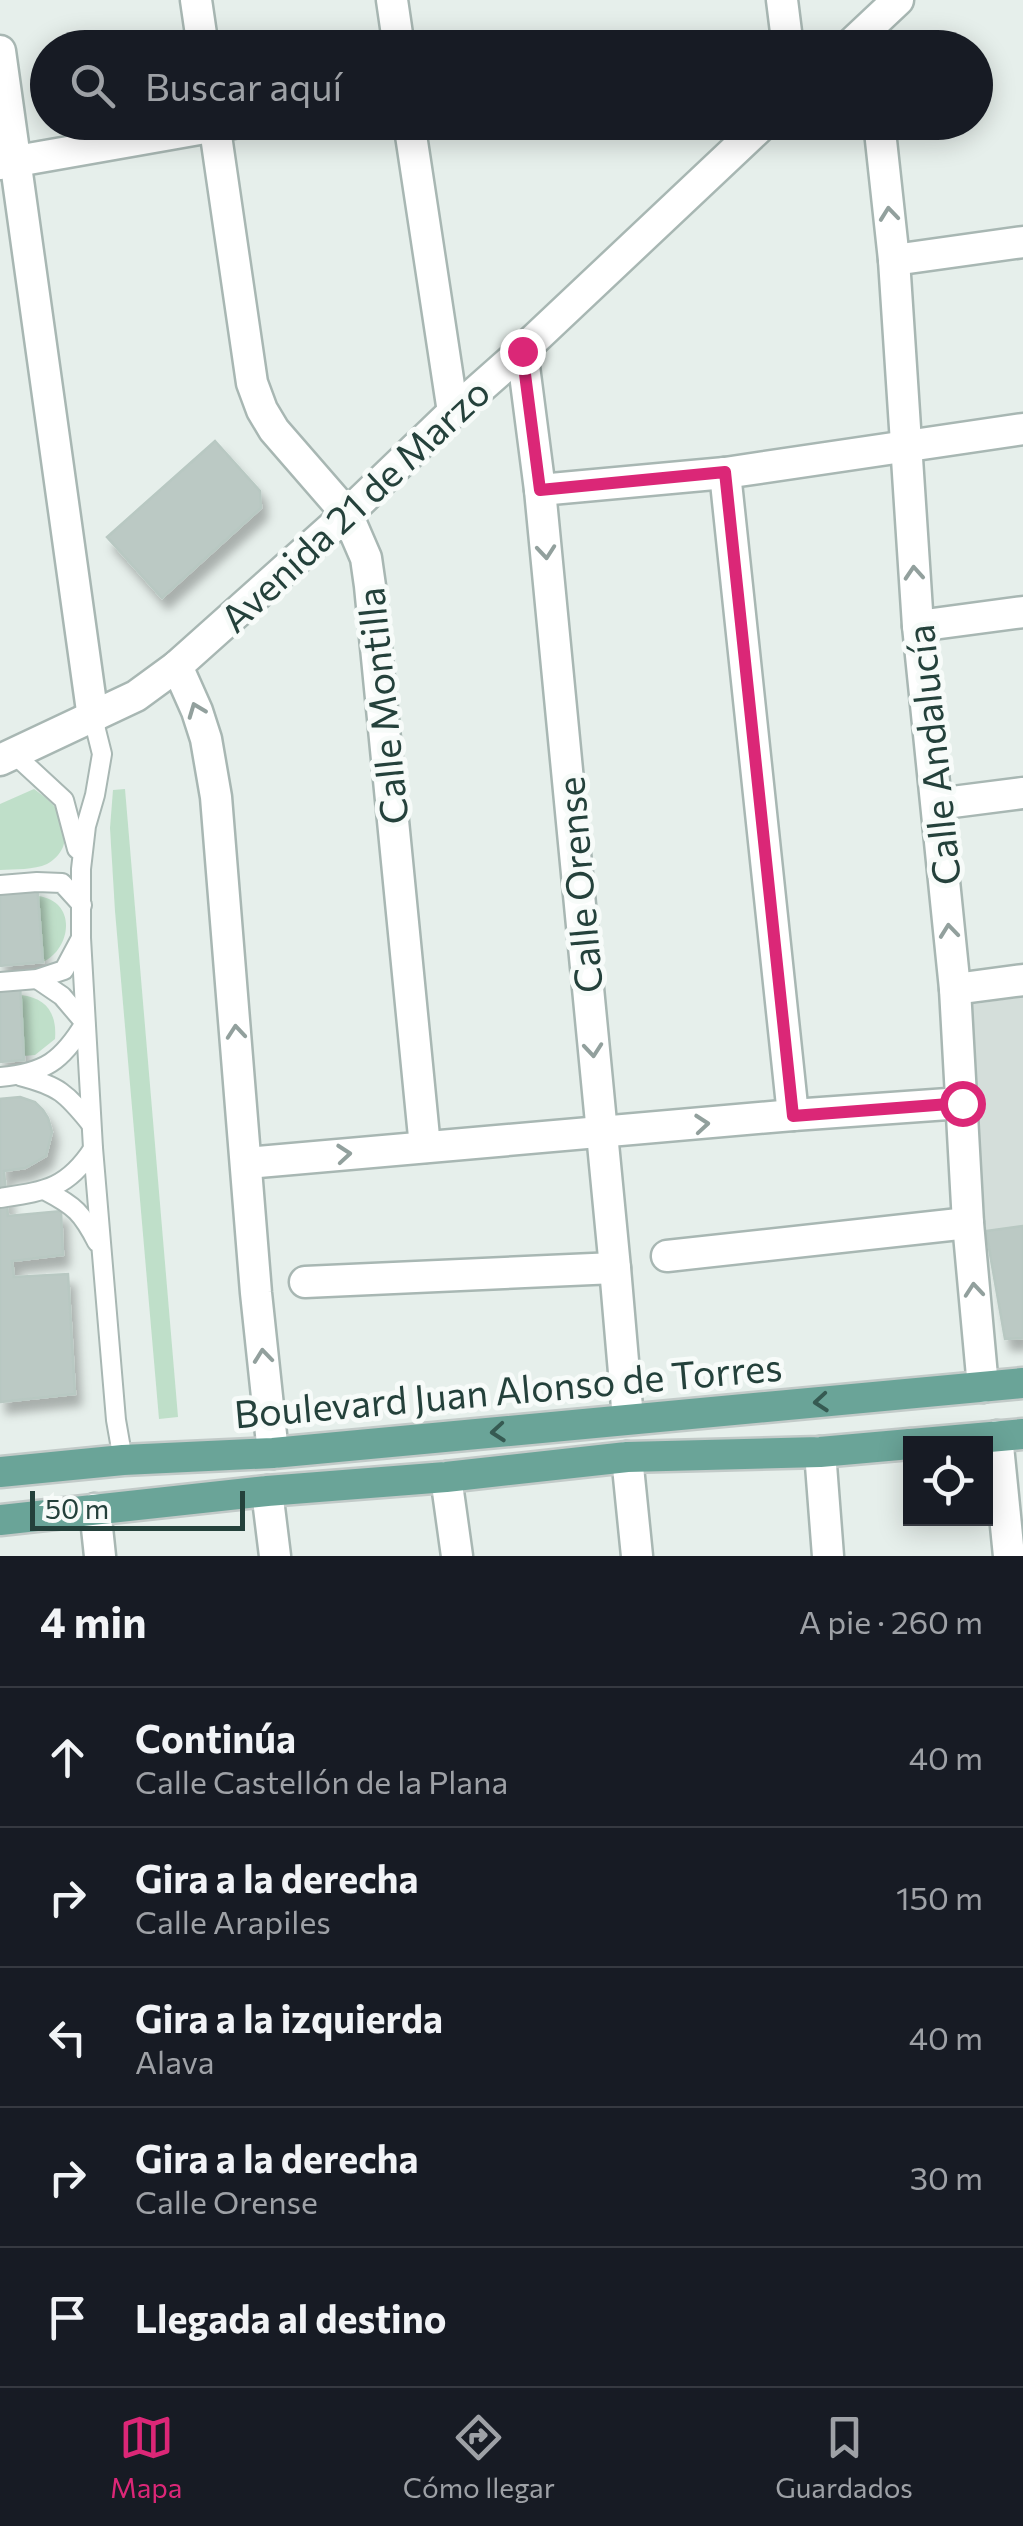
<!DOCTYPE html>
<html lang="es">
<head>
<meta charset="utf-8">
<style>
  body { margin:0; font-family:Commissioner,sans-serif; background:#242831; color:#f1f3f6 }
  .controls { position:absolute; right:30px; bottom:30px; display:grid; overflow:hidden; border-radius:0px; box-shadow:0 5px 25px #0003 }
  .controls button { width:90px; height:90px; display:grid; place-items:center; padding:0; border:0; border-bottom:2px solid #363941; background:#171b24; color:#f1f3f6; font:50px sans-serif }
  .scale { position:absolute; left:30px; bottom:25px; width:215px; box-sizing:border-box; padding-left:10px; border:5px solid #24413b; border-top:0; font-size:28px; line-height:35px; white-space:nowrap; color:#24413b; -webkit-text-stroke:8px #f7fbf9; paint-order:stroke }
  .stop { position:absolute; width:30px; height:30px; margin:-22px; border:8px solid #db2777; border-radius:50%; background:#fff }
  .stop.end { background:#db2777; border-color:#fff; box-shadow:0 2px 10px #0008 }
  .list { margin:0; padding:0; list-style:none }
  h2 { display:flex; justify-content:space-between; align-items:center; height:130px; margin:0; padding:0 40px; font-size:42px }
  h2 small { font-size:32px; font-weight:400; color:#9ea1a6 }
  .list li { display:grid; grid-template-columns:65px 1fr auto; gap:30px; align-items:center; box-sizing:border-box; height:140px; padding:0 40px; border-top:2px solid #363941 }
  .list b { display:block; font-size:38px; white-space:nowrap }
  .list p { margin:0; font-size:32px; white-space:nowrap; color:#9ea1a6 }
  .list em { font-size:32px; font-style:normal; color:#9ea1a6 }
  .icon { flex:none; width:55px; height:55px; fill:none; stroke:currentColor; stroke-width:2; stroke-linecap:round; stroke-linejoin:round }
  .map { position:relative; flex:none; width:1023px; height:1556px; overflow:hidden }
  .search { position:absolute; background:#171b24; box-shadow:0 5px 25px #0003; left:30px; right:30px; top:30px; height:110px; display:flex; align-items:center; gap:25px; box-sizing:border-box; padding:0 35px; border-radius:55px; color:#9ea1a6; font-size:38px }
  .sheet { height:830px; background:#171b24 }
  nav { display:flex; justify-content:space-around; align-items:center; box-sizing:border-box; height:140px; border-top:2px solid #363941; background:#171b24; font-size:28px; color:#9ea1a6 }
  nav a { display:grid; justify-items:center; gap:5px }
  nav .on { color:#db2777 }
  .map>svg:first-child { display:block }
  .built { fill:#d4deda }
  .green { fill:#bfdfc9 }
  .building { fill:#bbc9c4; stroke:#b8c8c2; stroke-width:2.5; filter:url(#shadow) }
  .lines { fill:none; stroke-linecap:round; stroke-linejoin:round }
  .service-casing { stroke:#a8b7b3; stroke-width:22 }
  .minor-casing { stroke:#a8b7b3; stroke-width:35 }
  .tertiary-casing { stroke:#a8b7b3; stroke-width:35 }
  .primary-casing { stroke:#c2cac8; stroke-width:35 }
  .service { stroke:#fff; stroke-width:18 }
  .minor { stroke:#fff; stroke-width:30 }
  .tertiary { stroke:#fff; stroke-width:30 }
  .primary { stroke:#6aa498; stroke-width:30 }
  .oneway { stroke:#92a09d }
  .oneway2 { stroke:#365a52 }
  .route { stroke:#db2777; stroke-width:12 }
  .labels { text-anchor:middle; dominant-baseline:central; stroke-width:10; stroke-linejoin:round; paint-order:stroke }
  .street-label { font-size:38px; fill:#24413b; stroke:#f7fbf9 }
</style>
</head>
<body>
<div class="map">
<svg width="1023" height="1556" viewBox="0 0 1023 1556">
  <defs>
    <filter id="shadow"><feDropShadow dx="6" dy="11" stdDeviation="5" flood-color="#0004"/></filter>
  </defs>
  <rect width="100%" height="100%" fill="#e6efeb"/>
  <!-- built -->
  <path class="built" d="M 1023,997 L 1023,1226 L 986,1231 L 968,1005 Z"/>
  <!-- green -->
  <g class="green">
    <path d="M 34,789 C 54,803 73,820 63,847 C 60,854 54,860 47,864 C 34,870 15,869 0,870 L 0,804 Z"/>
    <path d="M 125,789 L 178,1417 L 159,1419 L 115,911 L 110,828 L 113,790 Z"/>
    <path d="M 38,896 C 77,901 72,948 43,962 Z"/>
    <path d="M 21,995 C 47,998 57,1014 55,1039 L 35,1055 L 24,1056 Z"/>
  </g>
  <!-- building -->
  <g class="building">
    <path d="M 215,441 L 260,491 L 261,508 L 162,598 L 107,537 Z"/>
    <path d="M 37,885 L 43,962 L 0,966 L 0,889 Z"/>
    <path d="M 20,984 L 24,1060 L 0,1062 L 0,986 Z"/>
    <path d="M 20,1097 L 35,1102 L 43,1110 L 48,1118 L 52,1132 L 46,1156 L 25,1168 L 4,1171 L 8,1216 L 61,1211 L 63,1255 L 12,1261 L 14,1277 L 68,1274 L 75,1394 L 0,1402 L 0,1099 Z"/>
    <path d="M 1023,1226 L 1023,1338 L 1005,1339 L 986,1231 Z"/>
  </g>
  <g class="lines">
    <!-- service casing -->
    <g class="service-casing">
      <g id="service">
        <path d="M 93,718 L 102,754 L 95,795 L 86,826 L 81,869 L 81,938 L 93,1148 L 116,1420 L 123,1460"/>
        <path d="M 14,754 L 64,800 L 77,849"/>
        <path d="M 0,885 L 37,882 L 62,883 L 82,905"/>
        <path d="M 0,982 L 37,979 L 64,970 L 80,940"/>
        <path d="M 20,1076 C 59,1086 66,1093 91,1124"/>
        <path d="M 0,1077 C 45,1073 62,1061 85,1023 L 62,996 L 37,979"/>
        <path d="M 46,1191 C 75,1206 82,1213 97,1242"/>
        <path d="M 0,1198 C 45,1191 67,1189 93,1149"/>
      </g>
    </g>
    <!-- minor casing -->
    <g class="minor-casing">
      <g id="minor">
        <path d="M 196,0 L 203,48"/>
        <path d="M 392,0 L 399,48"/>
        <path d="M 782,0 L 788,48"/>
        <path d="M 0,51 L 93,718"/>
        <path d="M 214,122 L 252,383 L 262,410 L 274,430 L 347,514 L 366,558 L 370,586 L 425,1147"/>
        <path d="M 409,122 L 453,412"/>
        <path d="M 879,122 L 894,260 L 918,626 L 955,989 L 968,1223 L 983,1387"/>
        <path d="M 0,164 L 239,122"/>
        <path d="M 894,260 L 1023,242"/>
        <path d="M 522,351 L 540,490 L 615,1268 L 628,1419"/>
        <path d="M 725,473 L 793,1115"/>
        <path d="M 540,490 L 725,473 L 1023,429"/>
        <path d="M 918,626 L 1023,612"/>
        <path d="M 177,666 L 197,711 L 206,739 L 216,797 L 256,1293 L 273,1453"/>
        <path d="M 937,804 L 1023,793"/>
        <path d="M 955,989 L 1023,980"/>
        <path d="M 247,1163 L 793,1115 L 962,1103"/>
        <path d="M 667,1256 L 968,1223"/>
        <path d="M 305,1282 L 615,1268"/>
        <path d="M 997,1436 L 1009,1556"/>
        <path d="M 820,1452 L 828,1556"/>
        <path d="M 627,1457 L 637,1556"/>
        <path d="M 446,1477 L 457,1556"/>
        <path d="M 267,1491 L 275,1556"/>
        <path d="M 95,1509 L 100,1556"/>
      </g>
    </g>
    <!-- tertiary casing -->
    <g class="tertiary-casing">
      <g id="tertiary">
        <path d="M 847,48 L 898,0"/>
        <path d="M 0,760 L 136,696 L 177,666 L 347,514 L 453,412 L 522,351 L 765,122"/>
      </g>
    </g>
    <!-- primary casing -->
    <g class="primary-casing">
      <g id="primary">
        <path d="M 911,1444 L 1023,1434"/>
        <path d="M 0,1472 L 123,1460 L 273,1453 L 1023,1383"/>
        <path d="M 0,1520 L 267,1491 L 446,1477 L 627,1457 L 820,1452 L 910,1444"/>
      </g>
    </g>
    <!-- service -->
    <use href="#service" class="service"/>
    <!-- minor -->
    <use href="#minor" class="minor"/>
    <!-- tertiary -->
    <use href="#tertiary" class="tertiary"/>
    <!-- primary -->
    <use href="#primary" class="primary"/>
  </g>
  <!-- one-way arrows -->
  <defs><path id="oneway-chevron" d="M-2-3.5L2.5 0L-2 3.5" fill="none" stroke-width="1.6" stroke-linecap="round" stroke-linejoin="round" transform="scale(2.5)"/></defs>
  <g class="oneway">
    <use href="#oneway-chevron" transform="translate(889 214) rotate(-96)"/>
    <use href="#oneway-chevron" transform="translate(546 552) rotate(85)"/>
    <use href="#oneway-chevron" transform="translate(914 573) rotate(-94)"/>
    <use href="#oneway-chevron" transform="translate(196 710) rotate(-111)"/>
    <use href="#oneway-chevron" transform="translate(949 931) rotate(-96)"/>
    <use href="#oneway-chevron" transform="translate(236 1032) rotate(-95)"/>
    <use href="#oneway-chevron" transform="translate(593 1050) rotate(85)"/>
    <use href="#oneway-chevron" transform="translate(702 1124) rotate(-5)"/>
    <use href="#oneway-chevron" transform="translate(344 1154) rotate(-5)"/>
    <use href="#oneway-chevron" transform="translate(974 1290) rotate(-95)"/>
    <use href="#oneway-chevron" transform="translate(263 1356) rotate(-96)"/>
  </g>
  <g class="oneway2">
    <use href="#oneway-chevron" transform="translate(821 1402) rotate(175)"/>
    <use href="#oneway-chevron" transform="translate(498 1432) rotate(175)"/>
  </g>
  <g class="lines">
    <!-- route -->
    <path class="route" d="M 522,351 L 540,490 L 725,472 L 793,1116 L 962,1103"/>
  </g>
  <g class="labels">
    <!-- street labels -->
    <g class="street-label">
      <text transform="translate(354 504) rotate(-43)">Avenida 21 de Marzo</text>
      <text transform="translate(381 706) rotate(-96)">Calle Montilla</text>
      <text transform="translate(932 755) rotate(-96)">Calle Andalucía</text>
      <text transform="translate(578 885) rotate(-95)">Calle Orense</text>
      <text transform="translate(508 1389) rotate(-5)">Boulevard Juan Alonso de Torres</text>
    </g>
  </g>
</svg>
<div class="controls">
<button><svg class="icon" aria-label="locate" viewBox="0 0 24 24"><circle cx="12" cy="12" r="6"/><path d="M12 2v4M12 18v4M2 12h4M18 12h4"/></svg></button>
</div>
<div class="scale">50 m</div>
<div class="stop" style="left:962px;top:1103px"></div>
<div class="stop end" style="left:522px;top:351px"></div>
<div class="search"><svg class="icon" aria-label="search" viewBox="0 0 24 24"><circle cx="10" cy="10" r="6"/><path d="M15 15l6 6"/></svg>Buscar aquí</div>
</div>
<section class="sheet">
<h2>4 min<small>A pie · 260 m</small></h2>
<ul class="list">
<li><svg class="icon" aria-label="ahead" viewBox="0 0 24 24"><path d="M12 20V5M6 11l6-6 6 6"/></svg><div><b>Continúa</b><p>Calle Castellón de la Plana</p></div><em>40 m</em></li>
<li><svg class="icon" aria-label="right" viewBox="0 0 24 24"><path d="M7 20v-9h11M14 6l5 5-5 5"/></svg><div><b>Gira a la derecha</b><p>Calle Arapiles</p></div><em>150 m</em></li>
<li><svg class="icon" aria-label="left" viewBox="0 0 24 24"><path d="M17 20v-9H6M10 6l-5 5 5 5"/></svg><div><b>Gira a la izquierda</b><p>Alava</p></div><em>40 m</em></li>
<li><svg class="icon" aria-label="right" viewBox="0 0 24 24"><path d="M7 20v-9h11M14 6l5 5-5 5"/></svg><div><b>Gira a la derecha</b><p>Calle Orense</p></div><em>30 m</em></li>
<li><svg class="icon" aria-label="arrive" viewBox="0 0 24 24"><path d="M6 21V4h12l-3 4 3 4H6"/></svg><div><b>Llegada al destino</b></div></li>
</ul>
</section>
<nav>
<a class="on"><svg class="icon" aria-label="map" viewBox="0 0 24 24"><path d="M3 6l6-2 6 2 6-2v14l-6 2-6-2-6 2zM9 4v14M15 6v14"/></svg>Mapa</a>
<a><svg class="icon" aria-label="directions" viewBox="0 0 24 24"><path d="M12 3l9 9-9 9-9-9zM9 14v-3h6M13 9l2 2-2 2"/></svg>Cómo llegar</a>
<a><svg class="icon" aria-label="saved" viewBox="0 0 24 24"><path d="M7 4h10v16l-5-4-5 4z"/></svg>Guardados</a>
</nav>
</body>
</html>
